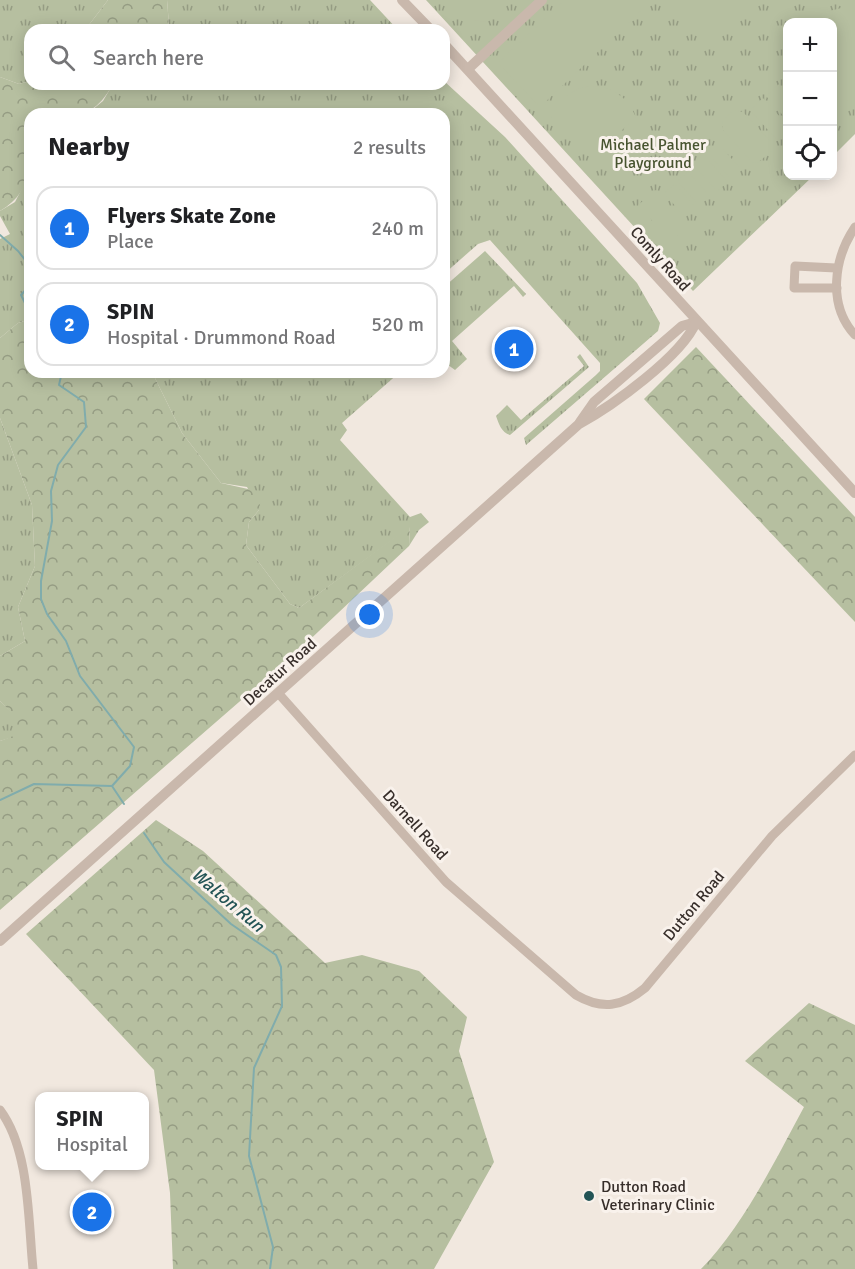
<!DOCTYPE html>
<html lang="en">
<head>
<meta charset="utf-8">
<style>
  body { margin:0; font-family:Signika,sans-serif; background:#f2f2f2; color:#202124 }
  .controls { position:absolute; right:18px; top:18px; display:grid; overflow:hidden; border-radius:12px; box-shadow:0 3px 15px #0003 }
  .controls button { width:54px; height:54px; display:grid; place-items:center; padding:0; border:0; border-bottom:2px solid #e0e0e0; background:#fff; color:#202124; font:30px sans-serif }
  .you { position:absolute; left:370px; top:615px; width:21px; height:21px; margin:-15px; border:4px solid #fff; border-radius:50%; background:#1a73e8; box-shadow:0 0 0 9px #1a73e833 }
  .badge { display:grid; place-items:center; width:39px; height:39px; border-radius:50%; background:#1a73e8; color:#fff; font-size:20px; font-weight:700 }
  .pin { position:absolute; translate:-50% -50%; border:3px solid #fff; box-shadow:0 2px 6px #0006 }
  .popup { position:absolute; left:35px; top:1092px; width:114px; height:78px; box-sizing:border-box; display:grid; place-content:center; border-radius:12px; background:#fff; filter:drop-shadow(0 2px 4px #0005); font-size:20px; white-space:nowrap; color:#757577 }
  .popup b { font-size:22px; color:#202124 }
  .popup::after { content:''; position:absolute; left:50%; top:100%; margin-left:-12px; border:12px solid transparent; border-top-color:#fff }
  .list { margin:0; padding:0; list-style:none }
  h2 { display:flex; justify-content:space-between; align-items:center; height:78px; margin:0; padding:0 24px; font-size:26px }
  h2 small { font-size:20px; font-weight:400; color:#757577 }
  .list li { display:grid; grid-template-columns:39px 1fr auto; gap:18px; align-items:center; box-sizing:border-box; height:84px; margin:0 12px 12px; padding:0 12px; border:2px solid #e0e0e0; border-radius:18px }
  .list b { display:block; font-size:22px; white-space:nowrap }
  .list p { margin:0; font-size:20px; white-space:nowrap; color:#757577 }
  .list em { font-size:20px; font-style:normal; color:#757577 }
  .icon { flex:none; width:33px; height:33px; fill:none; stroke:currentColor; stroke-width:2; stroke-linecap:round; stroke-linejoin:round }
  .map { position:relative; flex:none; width:855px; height:1269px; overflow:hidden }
  .search { position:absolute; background:#fff; box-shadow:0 3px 15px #0003; left:24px; top:24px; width:426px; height:66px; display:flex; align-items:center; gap:15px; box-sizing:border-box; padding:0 21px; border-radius:18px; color:#757577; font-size:22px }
  .panel { position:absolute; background:#fff; box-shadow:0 3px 15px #0003; left:24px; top:108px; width:426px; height:270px; border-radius:18px }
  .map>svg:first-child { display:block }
  .grass { fill:url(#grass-tufts) }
  .forest { fill:url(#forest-crowns) }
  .pitch { fill:#b6bfa0 }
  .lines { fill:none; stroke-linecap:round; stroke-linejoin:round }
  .stream { stroke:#80acac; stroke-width:2 }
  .minor { stroke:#c9b8ac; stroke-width:9 }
  .tertiary { stroke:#c9b8ac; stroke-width:10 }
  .poi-dot { fill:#235456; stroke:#f9f2ec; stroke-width:2 }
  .labels { text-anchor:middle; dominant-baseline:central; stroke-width:6; stroke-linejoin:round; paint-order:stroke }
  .park-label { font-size:16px; fill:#485430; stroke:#f9f2ec }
  .street-label { font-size:16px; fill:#372e2a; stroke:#f9f2ec }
  .poi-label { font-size:16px; fill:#372e2a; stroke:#f9f2ec; text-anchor:start }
  .water-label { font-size:18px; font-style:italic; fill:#235456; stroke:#f9f2ec }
</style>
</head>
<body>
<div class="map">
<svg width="855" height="1269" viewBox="0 0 855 1269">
  <defs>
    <pattern id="grass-tufts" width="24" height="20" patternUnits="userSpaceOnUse" patternTransform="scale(1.5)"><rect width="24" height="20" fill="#b6bfa0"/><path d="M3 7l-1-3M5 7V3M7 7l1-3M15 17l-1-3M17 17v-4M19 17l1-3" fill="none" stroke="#959c83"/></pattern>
    <pattern id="forest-crowns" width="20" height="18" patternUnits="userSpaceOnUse" patternTransform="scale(1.5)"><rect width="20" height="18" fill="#b6bfa0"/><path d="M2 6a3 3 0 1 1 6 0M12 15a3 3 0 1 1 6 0" fill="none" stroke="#959c83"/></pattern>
  </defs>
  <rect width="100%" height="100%" fill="#f1e8df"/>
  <!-- grass -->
  <g class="grass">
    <path d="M 0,0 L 108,0 L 85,30 L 30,30 L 30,81 L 19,84 L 0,77 Z"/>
    <path d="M 167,0 L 370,0 L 398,30 L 167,30 L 169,25 Z"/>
    <path d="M 426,0 L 855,0 L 855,134 L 833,156 L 832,22 L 788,22 L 788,176 L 813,176 L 693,291 Z"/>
    <path d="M 444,81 L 505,137 L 637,283 L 660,323 L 658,331 L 526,445 L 524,438 L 596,375 L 600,371 L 600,363 L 490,240 L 478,244 L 444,274 L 444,114 L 87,114 L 103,101 L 113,84 L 444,84 Z"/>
    <path d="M 30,173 L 30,319 L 18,323 L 0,338 L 0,239 L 10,234 L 0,216 L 0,211 L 15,202 Z"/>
    <path d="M 485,251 L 526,294 L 523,297 L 514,286 L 452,341 L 467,359 L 455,370 L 444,362 L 444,287 Z"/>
    <path d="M 580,354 L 589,367 L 510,435 C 501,432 499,424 496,416 L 507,405 L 521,420 L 584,366 L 577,357 Z"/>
    <path d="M 152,372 L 400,372 L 342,423 L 347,430 L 340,440 L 410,517 L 421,513 L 429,522 L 419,530 L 409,546 L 410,527 L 299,608 L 290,604 L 246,545 L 249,522 L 259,510 L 247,487 L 221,483 L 182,433 Z"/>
    <path d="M 0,418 L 32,505 L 35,566 L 18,607 L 25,641 L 0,656 Z"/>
    <path d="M 0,701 L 16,716 L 16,736 L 0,741 Z"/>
  </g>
  <!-- forest -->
  <g class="forest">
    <path d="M 108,0 L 167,0 L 169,25 L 167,30 L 85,30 Z"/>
    <path d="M 0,77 L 19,84 L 30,81 L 30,84 L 113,84 C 90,125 71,114 30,114 C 30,152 38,189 0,211 Z"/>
    <path d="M 30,319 L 30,372 L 152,372 L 182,433 L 221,483 L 262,492 L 259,510 L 249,522 L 246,545 L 290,604 L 299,608 L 410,526 L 409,546 L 301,648 L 0,910 L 0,741 L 16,735 L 16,717 L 0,701 L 0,656 L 25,641 L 18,607 L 35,566 L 32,505 L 0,418 L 0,338 L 18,323 Z"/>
    <path d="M 696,347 L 855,517 L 855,622 L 644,399 Z"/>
    <path d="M 156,820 L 203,851 L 325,963 L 362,955 L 419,971 L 467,1017 L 459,1051 L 494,1162 L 434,1269 L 173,1269 L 170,1193 L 154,1070 L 26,934 Z"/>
    <path d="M 809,1003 L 855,1025 L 855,1269 L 701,1269 C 742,1228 776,1159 804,1107 L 745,1061 Z"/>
  </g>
  <!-- pitch -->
  <g class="pitch">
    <path d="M 459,0 L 507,0 L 486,22 L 473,20 Z"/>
    <path d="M 565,0 L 638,0 L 645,7 L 540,107 L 498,63 Z"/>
    <path d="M 677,0 L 759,0 L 713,41 Z"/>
    <path d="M 841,8 L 855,12 L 855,94 L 833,113 L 832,22 L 815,22 L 826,12 Z"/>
    <path d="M 779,84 L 787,94 L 787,120 L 766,96 Z"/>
    <path d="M 595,86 C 615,88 629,99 636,118 L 592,156 L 551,118 C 559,98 574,87 595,86 Z"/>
    <path d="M 763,98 L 787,125 L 787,133 L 778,141 L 750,110 Z"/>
    <path d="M 734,110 L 743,112 L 772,143 L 772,151 L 757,163 L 752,162 L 722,129 L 723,120 Z"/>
    <path d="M 721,147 L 741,169 L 731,179 L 711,157 Z"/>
    <path d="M 707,159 L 728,182 L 717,191 L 697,169 Z"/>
    <path d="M 688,172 L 708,194 L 698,204 L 677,181 Z"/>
    <path d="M 675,184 L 694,206 L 684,216 L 664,193 Z"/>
    <path d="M 656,190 L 688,227 L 671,242 L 638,205 Z"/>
  </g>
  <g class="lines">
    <!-- stream -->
    <g class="stream">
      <path d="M 0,235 L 18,251 L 30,266"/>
      <path d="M 30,285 L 21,295 L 25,303 L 30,305"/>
      <path d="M 62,372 L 59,385 L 84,402 L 86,427 L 58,465 L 51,491 L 52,521 L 41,581 L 41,599 L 47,614 L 66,641 L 80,676 L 134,747 L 130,766 L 112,786"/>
      <path d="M 112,786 L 124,804"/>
      <path d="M 0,800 L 34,784 L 112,786"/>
      <path d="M 144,833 L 164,862 L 231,924 L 276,955 L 281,967 L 282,1006 L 254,1068 L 249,1156 L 273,1247 L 270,1269"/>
    </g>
    <!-- minor -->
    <g class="minor">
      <path d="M 855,227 C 834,258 827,305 855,335"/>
      <path d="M 836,268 L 795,266 L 794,288 L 837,288"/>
      <path d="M 279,694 L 446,882 L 576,995 C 602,1010 622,1007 645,988 L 772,836 L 855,755"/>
      <path d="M 0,1110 C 30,1150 28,1220 33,1269"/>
    </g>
    <!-- tertiary -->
    <g class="tertiary">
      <path d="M 402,0 L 431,30"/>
      <path d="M 444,44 L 855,493"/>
      <path d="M 468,69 L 542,0"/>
      <path d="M 580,422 L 594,402 L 682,326 L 696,322"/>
      <path d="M 0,941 L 579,424 C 612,406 682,356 696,322"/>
    </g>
  </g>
  <!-- markers -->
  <circle class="poi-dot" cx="589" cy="1196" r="6"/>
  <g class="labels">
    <!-- park labels -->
    <g class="park-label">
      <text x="653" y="145">Michael Palmer<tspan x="653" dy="18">Playground</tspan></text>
    </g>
    <!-- street labels -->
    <g class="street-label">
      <text transform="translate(660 259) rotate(48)">Comly Road</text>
      <text transform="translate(280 672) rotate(-42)">Decatur Road</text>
      <text transform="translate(415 825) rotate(48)">Darnell Road</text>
      <text transform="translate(694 906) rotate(-50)">Dutton Road</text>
    </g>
    <!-- poi labels -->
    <g class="poi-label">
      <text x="601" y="1187">Dutton Road<tspan x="601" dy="18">Veterinary Clinic</tspan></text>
    </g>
    <!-- water labels -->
    <g class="water-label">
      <text transform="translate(228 900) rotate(40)">Walton Run</text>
    </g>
  </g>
</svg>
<div class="controls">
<button>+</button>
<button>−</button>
<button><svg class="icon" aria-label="locate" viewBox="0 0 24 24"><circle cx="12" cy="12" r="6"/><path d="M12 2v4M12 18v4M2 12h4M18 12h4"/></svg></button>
</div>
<div class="you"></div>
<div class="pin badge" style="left:514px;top:349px">1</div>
<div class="pin badge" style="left:92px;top:1212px">2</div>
<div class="popup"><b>SPIN</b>Hospital</div>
<div class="search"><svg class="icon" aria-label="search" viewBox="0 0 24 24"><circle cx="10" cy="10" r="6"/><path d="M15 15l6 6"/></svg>Search here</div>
<section class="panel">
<h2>Nearby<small>2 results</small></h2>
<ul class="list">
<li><span class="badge">1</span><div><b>Flyers Skate Zone</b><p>Place</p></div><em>240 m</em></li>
<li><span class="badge">2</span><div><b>SPIN</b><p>Hospital · Drummond Road</p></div><em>520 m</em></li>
</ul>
</section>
</div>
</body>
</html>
